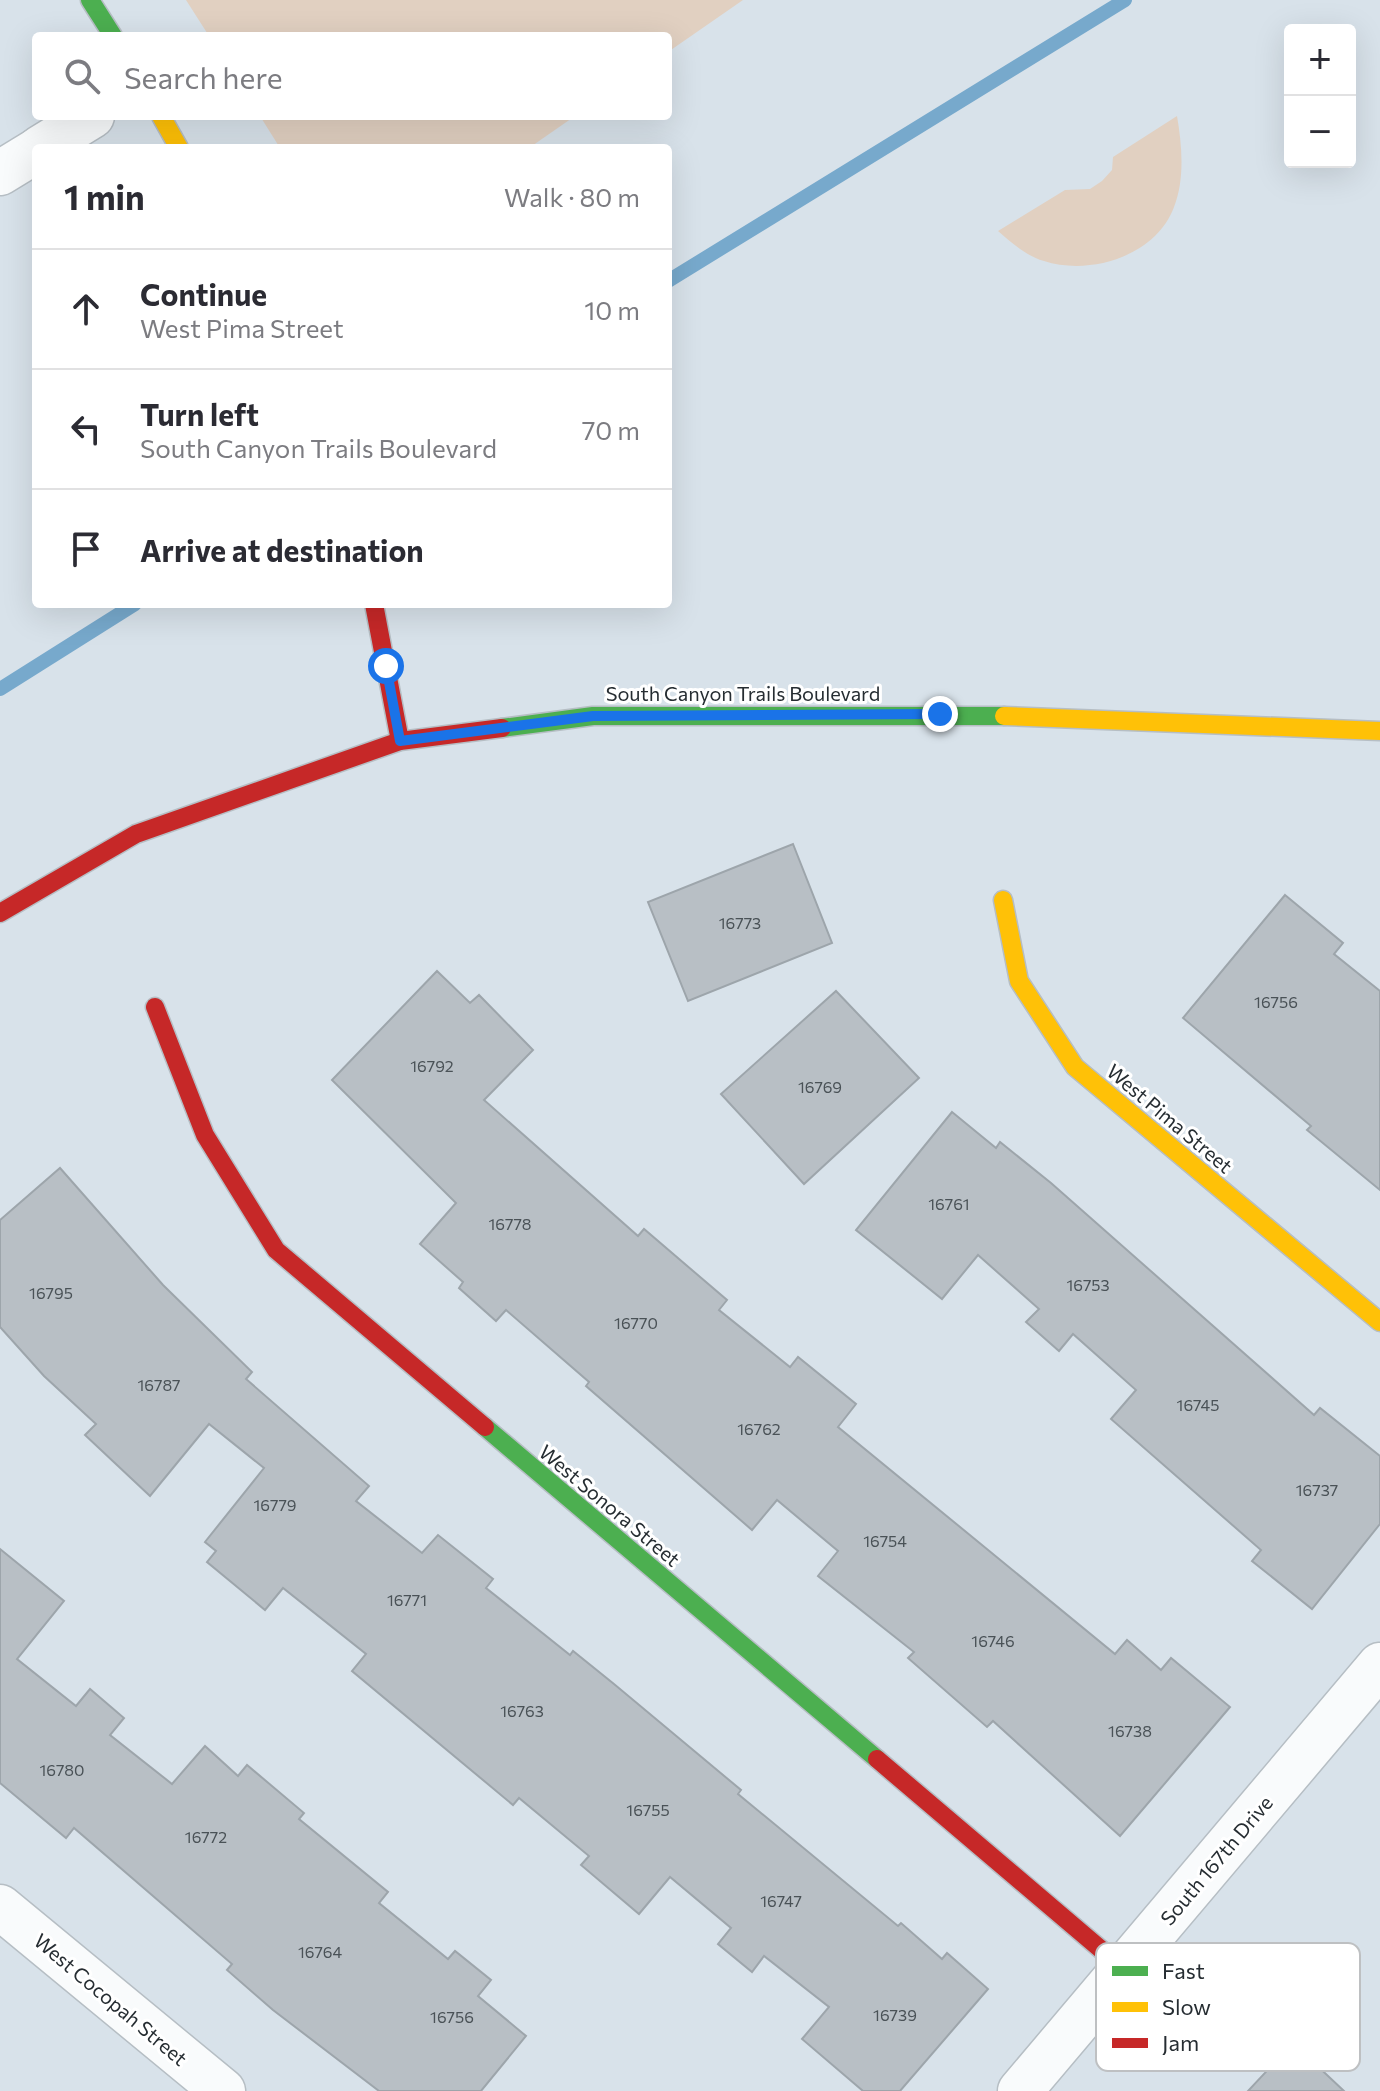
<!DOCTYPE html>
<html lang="en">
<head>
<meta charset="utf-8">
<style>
  body { margin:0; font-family:Commissioner,sans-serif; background:#f2f2f3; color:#2b2b33 }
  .controls { position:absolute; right:24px; top:24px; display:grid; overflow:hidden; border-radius:8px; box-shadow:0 8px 32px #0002 }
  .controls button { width:72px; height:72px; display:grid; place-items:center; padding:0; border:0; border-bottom:2px solid #e1e1e2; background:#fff; color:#2b2b33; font:40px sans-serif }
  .stop { position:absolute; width:24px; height:24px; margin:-18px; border:6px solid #1a73e8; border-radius:50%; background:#fff }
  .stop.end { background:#1a73e8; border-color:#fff; box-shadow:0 2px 8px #0008 }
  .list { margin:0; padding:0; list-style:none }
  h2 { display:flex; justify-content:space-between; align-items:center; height:104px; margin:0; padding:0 32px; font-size:34px }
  h2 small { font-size:26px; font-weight:400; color:#7c7c81 }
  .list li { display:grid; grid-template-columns:52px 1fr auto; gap:24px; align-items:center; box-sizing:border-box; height:120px; padding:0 32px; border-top:2px solid #e1e1e2 }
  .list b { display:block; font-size:30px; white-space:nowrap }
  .list p { margin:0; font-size:26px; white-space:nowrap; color:#7c7c81 }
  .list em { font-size:26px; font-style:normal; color:#7c7c81 }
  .icon { flex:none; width:44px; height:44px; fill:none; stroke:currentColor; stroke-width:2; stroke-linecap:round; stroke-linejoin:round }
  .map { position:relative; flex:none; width:1380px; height:2091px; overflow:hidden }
  .search { position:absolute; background:#fff; box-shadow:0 8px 32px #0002; left:32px; top:32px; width:640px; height:88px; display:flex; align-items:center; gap:20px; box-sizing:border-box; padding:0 28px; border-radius:8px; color:#7c7c81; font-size:30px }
  .panel { position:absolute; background:#fff; box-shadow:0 8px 32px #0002; left:32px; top:144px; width:640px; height:464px; border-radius:8px }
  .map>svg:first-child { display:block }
  .green { fill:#e1d0c1 }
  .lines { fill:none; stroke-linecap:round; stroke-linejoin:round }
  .stream { stroke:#77a9cc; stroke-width:14 }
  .building { fill:#b8bfc5; stroke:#9da5ab; stroke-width:2 }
  .street-casing { stroke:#b6bec4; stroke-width:47 }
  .fast-casing { stroke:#b6bec4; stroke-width:21 }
  .slow-casing { stroke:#b6bec4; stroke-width:21 }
  .jam-casing { stroke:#b6bec4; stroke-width:21 }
  .street { stroke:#f9fbfc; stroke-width:44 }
  .fast { stroke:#4caf50; stroke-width:18 }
  .slow { stroke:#ffc107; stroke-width:18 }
  .jam { stroke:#c62828; stroke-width:18 }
  .route { stroke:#1a73e8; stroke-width:10 }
  .labels { text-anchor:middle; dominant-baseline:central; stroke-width:6; stroke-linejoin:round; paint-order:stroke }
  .number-label { font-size:16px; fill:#4a5257 }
  .street-label { font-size:20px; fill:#262d32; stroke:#fff }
  .key { fill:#fff; stroke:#bec0c2; stroke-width:2 }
  .key-label { font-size:22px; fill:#262d32 }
</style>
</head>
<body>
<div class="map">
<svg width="1380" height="2091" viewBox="0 0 1380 2091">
  <rect width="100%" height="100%" fill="#d8e2ea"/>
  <!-- green -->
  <g class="green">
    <path d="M 186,0 L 743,0 L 668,52 L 668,36 L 209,36 Z"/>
    <path d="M 260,116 L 575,116 L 529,148 L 280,148 Z"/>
    <path d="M 1177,116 C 1182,145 1185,179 1174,207 C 1156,256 1090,276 1044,261 C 1026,256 1012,243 998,231 L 1065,190 L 1090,189 L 1102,181 L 1112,170 L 1113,157 Z"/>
  </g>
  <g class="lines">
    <!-- stream -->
    <g class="stream">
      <path d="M 668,281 L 1125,0"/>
      <path d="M 0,689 L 135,604"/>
    </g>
  </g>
  <!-- building -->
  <g class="building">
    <path d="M 793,844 L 832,943 L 688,1001 L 648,902 Z"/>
    <path d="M 1285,895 L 1343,943 L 1334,954 L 1380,991 L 1380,1190 L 1307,1130 L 1311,1126 L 1183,1018 Z"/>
    <path d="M 437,971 L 470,1003 L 479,995 L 533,1050 L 484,1100 L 638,1236 L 644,1229 L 727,1300 L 719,1310 L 790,1367 L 798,1357 L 856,1404 L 838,1427 L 1115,1654 L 1127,1640 L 1161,1670 L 1171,1658 L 1230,1707 L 1120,1836 L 993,1721 L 987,1727 L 908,1658 L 914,1652 L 818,1576 L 838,1551 L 777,1500 L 752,1530 L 586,1386 L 589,1382 L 506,1310 L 496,1321 L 459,1288 L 463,1282 L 420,1244 L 456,1203 L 332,1080 Z"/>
    <path d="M 836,991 L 919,1078 L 804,1184 L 721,1094 Z"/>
    <path d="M 952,1112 L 996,1148 L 1000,1142 L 1051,1183 L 1314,1415 L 1320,1408 L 1380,1456 L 1380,1524 L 1312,1609 L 1252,1561 L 1261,1550 L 1111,1419 L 1136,1390 L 1073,1334 L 1059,1351 L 1026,1322 L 1039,1309 L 978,1255 L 942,1299 L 856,1230 Z"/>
    <path d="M 60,1168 L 163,1285 L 252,1372 L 246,1379 L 369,1486 L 356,1501 L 422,1553 L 438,1535 L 493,1579 L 486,1588 L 570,1655 L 573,1651 L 614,1684 L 741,1790 L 738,1794 L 898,1926 L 901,1923 L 942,1959 L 947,1953 L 988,1989 L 900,2091 L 863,2091 L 802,2039 L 829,2007 L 764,1956 L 752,1972 L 718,1944 L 731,1928 L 670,1877 L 639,1914 L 581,1865 L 589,1856 L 519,1798 L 513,1805 L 352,1671 L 366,1654 L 283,1588 L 265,1610 L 207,1562 L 216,1551 L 205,1542 L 264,1468 L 209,1424 L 150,1496 L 85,1435 L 96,1424 L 44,1376 L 0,1327 L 0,1220 Z"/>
    <path d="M 0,1549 L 64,1601 L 17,1659 L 76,1706 L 90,1689 L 124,1718 L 110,1735 L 172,1784 L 205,1746 L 238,1776 L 247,1765 L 304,1813 L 299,1819 L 388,1892 L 379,1903 L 448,1959 L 455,1951 L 491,1980 L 478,1996 L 526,2036 L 481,2091 L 379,2091 L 273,2010 L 227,1970 L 232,1964 L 74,1828 L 66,1838 L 0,1783 Z"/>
    <path d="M 1293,2043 L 1344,2091 L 1248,2091 Z"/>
  </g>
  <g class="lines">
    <!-- street casing -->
    <g class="street-casing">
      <g id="street">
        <path d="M 40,148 L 92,116"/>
        <path d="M 0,173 L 36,151"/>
        <path d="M 0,1907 L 223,2091"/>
        <path d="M 1020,2091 L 1380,1665"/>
      </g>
    </g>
    <!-- fast casing -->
    <g class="fast-casing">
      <g id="fast">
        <path d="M 90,0 L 113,36"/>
        <path d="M 502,728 L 593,716 L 1004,716"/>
        <path d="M 485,1427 L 877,1759"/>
      </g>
    </g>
    <!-- slow casing -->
    <g class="slow-casing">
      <g id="slow">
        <path d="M 161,116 L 179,148"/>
        <path d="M 1004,716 L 1380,731"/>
        <path d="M 1003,900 L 1019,981 L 1075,1067 L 1380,1322"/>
      </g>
    </g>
    <!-- jam casing -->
    <g class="jam-casing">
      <g id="jam">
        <path d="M 374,604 L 400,741"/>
        <path d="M 0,913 L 136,834 L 400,741 L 502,728"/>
        <path d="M 155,1007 L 205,1135 L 276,1250 L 485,1427"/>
        <path d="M 877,1759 L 1124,1969"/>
      </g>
    </g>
    <!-- street -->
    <use href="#street" class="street"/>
    <!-- fast -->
    <use href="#fast" class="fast"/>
    <!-- slow -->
    <use href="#slow" class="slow"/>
    <!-- jam -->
    <use href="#jam" class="jam"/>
  </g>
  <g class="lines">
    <!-- route -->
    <path class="route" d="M 386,666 L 400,741 L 593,716 L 940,714"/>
  </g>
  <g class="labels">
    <!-- number labels -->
    <g class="number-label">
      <text x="740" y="922">16773</text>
      <text x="1276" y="1001">16756</text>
      <text x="432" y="1065">16792</text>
      <text x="820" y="1086">16769</text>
      <text x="949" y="1203">16761</text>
      <text x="510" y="1223">16778</text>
      <text x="1088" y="1284">16753</text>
      <text x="51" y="1292">16795</text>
      <text x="636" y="1322">16770</text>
      <text x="159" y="1384">16787</text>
      <text x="1198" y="1404">16745</text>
      <text x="759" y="1428">16762</text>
      <text x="1317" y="1489">16737</text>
      <text x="275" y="1504">16779</text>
      <text x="885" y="1540">16754</text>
      <text x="407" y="1599">16771</text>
      <text x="993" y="1640">16746</text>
      <text x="522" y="1710">16763</text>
      <text x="1130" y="1730">16738</text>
      <text x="62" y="1769">16780</text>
      <text x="648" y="1809">16755</text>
      <text x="206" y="1836">16772</text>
      <text x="781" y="1900">16747</text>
      <text x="320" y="1951">16764</text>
      <text x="895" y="2014">16739</text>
      <text x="452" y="2016">16756</text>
    </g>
    <!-- street labels -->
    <g class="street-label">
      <text x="743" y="693">South Canyon Trails Boulevard</text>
      <text transform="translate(1170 1118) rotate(40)">West Pima Street</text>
      <text transform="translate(610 1505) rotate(40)">West Sonora Street</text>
      <text transform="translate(1216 1860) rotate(-50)">South 167th Drive</text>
      <text transform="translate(111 1999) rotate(40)">West Cocopah Street</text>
    </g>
  </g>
  <!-- legend -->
  <rect x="1096" y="1943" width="264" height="128" rx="12" class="key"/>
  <rect x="1112" y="1966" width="36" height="10" fill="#4caf50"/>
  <rect x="1112" y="2002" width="36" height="10" fill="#ffc107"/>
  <rect x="1112" y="2038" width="36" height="10" fill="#c62828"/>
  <g class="key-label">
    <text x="1162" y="1979">Fast</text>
    <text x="1162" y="2015">Slow</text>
    <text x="1162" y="2051">Jam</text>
  </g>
</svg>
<div class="controls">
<button>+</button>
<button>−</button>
</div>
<div class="stop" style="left:386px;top:666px"></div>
<div class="stop end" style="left:940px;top:714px"></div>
<div class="search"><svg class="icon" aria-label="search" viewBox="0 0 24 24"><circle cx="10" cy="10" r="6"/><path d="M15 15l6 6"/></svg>Search here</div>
<section class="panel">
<h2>1 min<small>Walk · 80 m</small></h2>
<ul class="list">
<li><svg class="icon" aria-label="ahead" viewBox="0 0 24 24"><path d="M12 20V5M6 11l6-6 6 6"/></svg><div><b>Continue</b><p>West Pima Street</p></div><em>10 m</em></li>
<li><svg class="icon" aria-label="left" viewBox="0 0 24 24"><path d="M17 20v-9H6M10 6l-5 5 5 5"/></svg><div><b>Turn left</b><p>South Canyon Trails Boulevard</p></div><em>70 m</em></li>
<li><svg class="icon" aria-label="arrive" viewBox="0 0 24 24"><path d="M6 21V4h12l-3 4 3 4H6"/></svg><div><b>Arrive at destination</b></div></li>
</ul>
</section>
</div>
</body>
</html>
